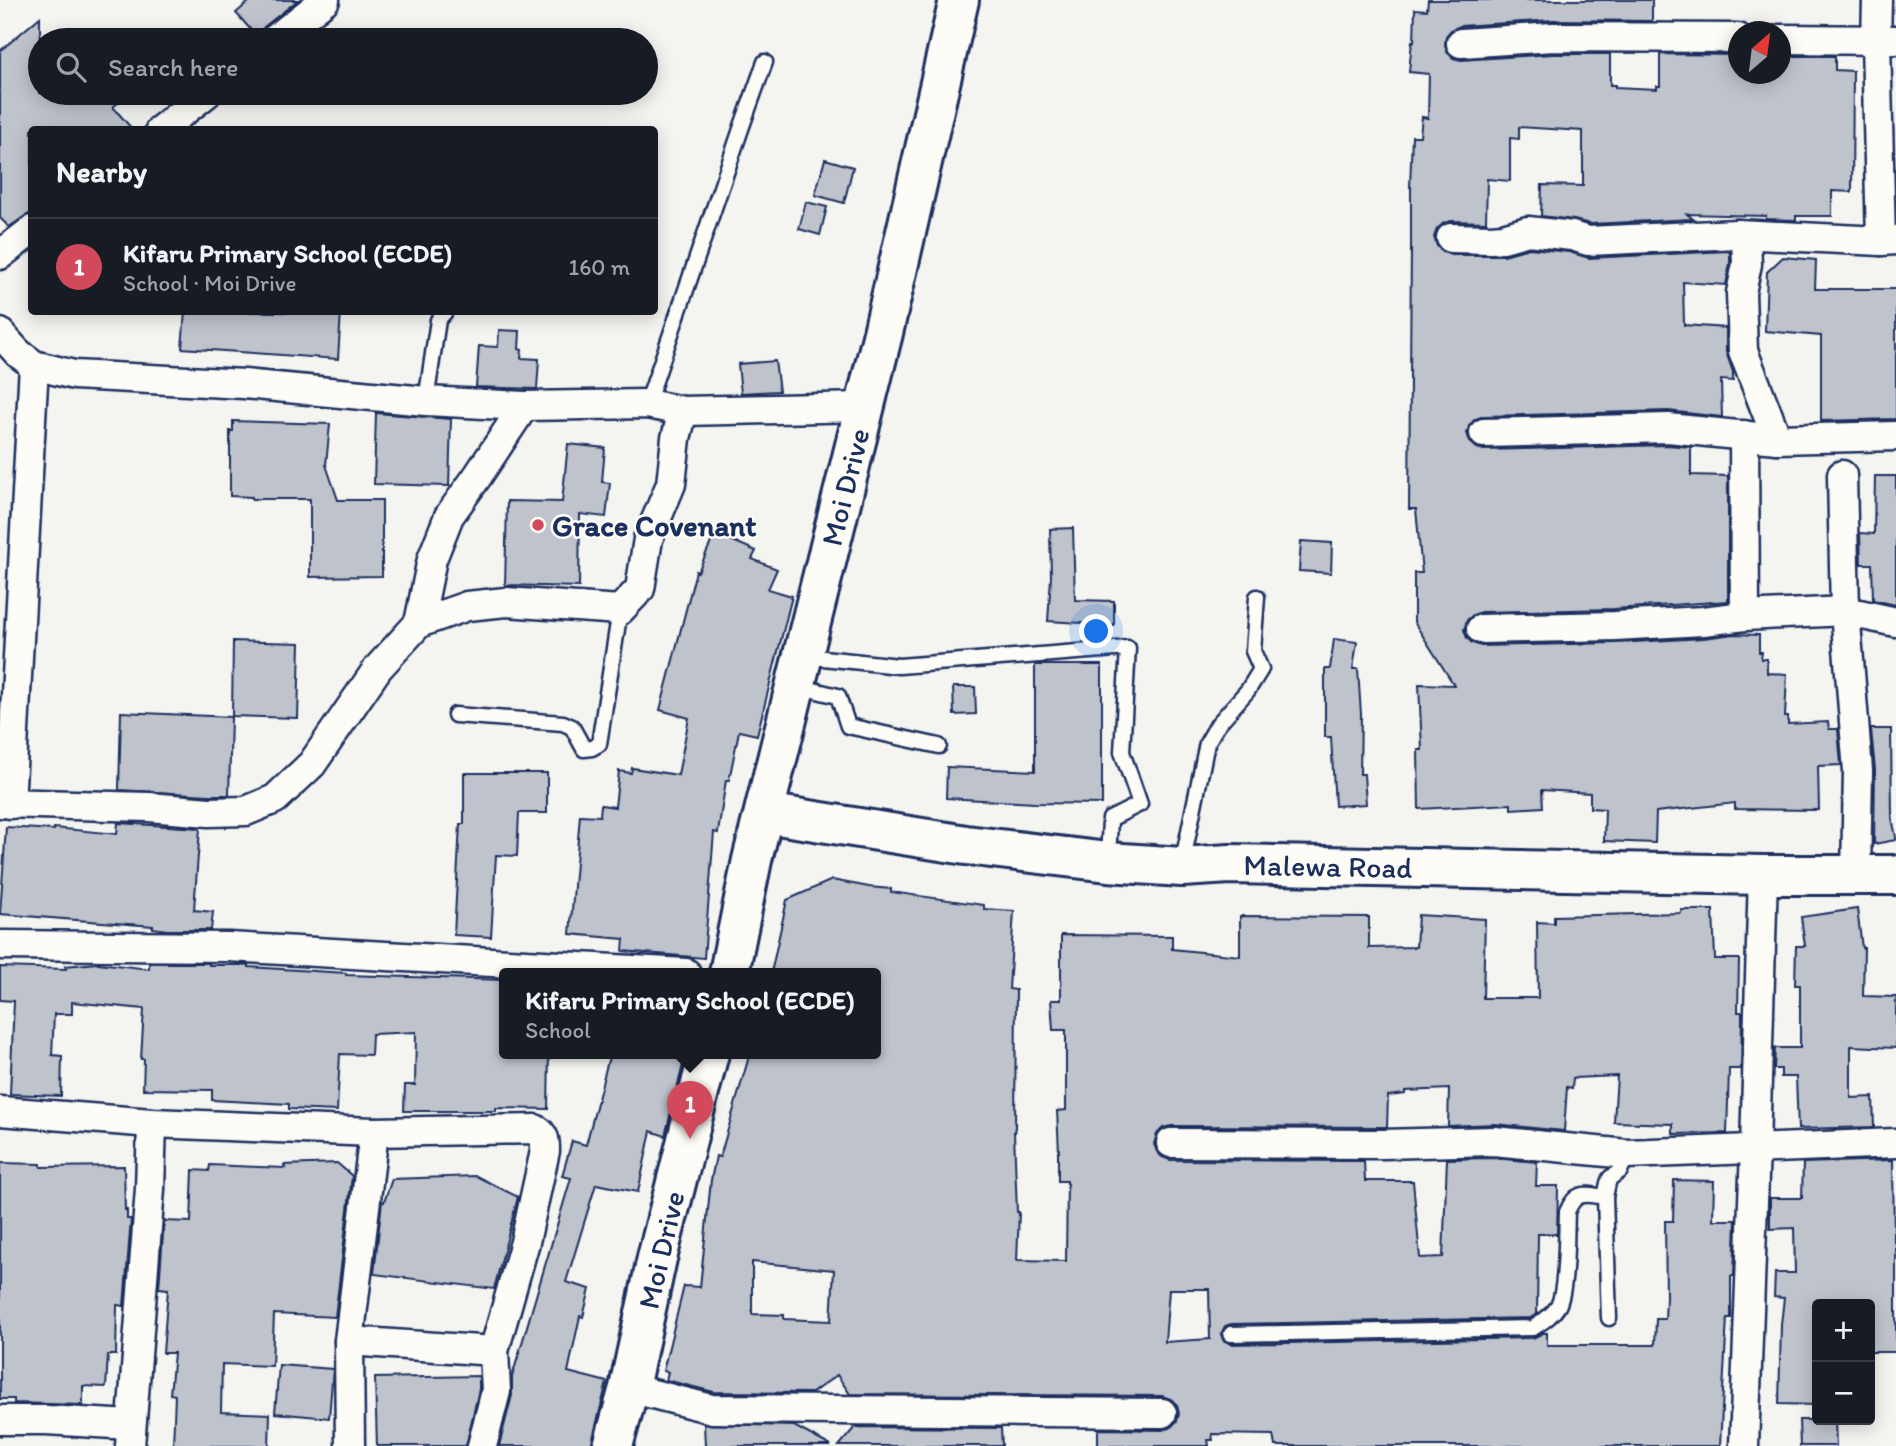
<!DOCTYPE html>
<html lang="en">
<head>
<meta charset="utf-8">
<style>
  body { margin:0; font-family:Itim,sans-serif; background:#242831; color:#f1f3f6 }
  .controls { position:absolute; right:21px; bottom:21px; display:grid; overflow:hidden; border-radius:7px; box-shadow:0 4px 18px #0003 }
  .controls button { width:63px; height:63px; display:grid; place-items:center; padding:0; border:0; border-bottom:2px solid #363941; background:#171b24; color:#f1f3f6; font:35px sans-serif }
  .compass { position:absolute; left:1728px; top:21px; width:63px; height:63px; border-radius:50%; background:#171b24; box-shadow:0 4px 18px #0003; rotate:28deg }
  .you { position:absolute; left:1097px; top:632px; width:24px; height:24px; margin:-18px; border:5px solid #fff; border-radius:50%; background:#1a73e8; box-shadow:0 0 0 10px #1a73e833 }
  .badge { display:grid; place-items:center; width:46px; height:46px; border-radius:50%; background:#d1495b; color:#fff; font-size:23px; font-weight:700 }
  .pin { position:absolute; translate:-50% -58px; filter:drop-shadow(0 2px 4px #0008) }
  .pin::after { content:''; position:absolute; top:37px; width:24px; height:21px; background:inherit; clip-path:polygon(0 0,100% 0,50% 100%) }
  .popup { position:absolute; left:499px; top:968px; width:382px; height:91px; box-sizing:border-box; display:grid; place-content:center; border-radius:7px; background:#171b24; filter:drop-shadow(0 2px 5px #0005); font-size:23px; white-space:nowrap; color:#9ea1a6 }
  .popup b { font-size:26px; color:#f1f3f6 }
  .popup::after { content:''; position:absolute; left:50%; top:100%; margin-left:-14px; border:14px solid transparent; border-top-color:#171b24 }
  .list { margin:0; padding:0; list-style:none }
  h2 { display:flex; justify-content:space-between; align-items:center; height:91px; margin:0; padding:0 28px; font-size:30px }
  h2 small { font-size:23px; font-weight:400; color:#9ea1a6 }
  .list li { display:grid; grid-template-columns:46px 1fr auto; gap:21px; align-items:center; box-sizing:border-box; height:98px; padding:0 28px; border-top:2px solid #363941 }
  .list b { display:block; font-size:26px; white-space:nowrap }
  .list p { margin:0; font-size:23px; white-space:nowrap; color:#9ea1a6 }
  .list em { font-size:23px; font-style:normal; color:#9ea1a6 }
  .icon { flex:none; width:38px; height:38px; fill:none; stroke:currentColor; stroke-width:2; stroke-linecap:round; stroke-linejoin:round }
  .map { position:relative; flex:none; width:1896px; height:1446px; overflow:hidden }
  .search { position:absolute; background:#171b24; box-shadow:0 4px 18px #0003; left:28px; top:28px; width:630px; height:77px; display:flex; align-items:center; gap:18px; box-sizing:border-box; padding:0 24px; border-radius:38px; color:#9ea1a6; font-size:26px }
  .panel { position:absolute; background:#171b24; box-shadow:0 4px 18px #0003; left:28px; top:126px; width:630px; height:189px; border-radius:7px }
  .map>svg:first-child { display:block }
  .building { fill:#bfc3cc; stroke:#1b2f5e; stroke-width:2; fill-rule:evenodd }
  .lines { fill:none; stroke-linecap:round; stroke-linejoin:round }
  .lane-casing { stroke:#1b2f5e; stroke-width:19 }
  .street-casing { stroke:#1b2f5e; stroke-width:33 }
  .secondary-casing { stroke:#1b2f5e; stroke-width:44 }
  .lane { stroke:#fdfcf7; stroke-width:14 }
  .street { stroke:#fdfcf7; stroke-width:28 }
  .secondary { stroke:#fdfcf7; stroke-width:38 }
  .poi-dot { fill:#d1495b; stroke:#fdfcf7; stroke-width:2.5 }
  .labels { text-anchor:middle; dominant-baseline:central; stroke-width:5; stroke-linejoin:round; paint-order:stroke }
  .street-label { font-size:30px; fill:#1b2f5e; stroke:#fdfcf7 }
  .poi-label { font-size:30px; font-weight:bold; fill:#1b2f5e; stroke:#fdfcf7; text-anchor:start }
</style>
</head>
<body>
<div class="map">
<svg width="1896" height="1446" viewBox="0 0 1896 1446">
  <rect width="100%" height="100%" fill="#f4f4f1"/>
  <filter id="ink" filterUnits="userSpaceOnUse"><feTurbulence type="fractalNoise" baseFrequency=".0143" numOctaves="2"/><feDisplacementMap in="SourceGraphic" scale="14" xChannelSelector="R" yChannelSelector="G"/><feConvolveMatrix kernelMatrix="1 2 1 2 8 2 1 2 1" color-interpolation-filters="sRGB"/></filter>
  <g filter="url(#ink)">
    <!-- building -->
    <g class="building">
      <path d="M 251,0 L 298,0 L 264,27 L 259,33 L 258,38 L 236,13 Z"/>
      <path d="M 1428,0 L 1652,0 L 1652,21 L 1553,20 L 1460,26 L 1451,30 L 1446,36 L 1445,45 L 1447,52 L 1453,58 L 1461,60 L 1553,54 L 1610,54 L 1610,85 L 1615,85 L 1615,87 L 1657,89 L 1657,86 L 1660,86 L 1660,54 L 1739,55 L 1739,74 L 1781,74 L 1781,56 L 1835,56 L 1835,70 L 1853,71 L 1852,192 L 1832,191 L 1832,216 L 1796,216 L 1796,220 L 1766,219 L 1766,216 L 1687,214 L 1693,219 L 1590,224 L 1574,220 L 1541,216 L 1542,185 L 1583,186 L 1583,131 L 1519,127 L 1519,139 L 1510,138 L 1510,181 L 1487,179 L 1486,222 L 1451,221 L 1444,223 L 1437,229 L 1434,237 L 1437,246 L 1443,252 L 1451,255 L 1504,255 L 1529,248 L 1569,252 L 1589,258 L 1728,251 L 1730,253 L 1730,263 L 1726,285 L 1683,282 L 1684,325 L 1726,328 L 1726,352 L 1733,372 L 1733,381 L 1721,380 L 1722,417 L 1668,411 L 1484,416 L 1475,419 L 1469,426 L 1467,433 L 1470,442 L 1477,448 L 1484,450 L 1667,445 L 1691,447 L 1691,475 L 1728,476 L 1728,601 L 1614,609 L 1481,612 L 1473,615 L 1467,620 L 1464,630 L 1467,638 L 1472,643 L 1481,646 L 1616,643 L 1704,638 L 1734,634 L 1759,635 L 1759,652 L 1762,652 L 1761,659 L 1767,659 L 1767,673 L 1787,674 L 1785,717 L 1788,717 L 1788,724 L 1828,722 L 1829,729 L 1838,729 L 1841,765 L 1818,766 L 1819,810 L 1735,809 L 1735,803 L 1656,812 L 1655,843 L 1604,841 L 1605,809 L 1590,808 L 1590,793 L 1542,790 L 1543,807 L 1511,809 L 1511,804 L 1419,809 L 1418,750 L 1422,750 L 1419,684 L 1454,685 L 1414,622 L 1414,573 L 1422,573 L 1416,509 L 1409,509 L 1411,247 L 1411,187 L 1410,187 L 1412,136 L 1420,136 L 1422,117 L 1428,118 L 1429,74 L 1409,72 L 1412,41 L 1414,42 L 1415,9 L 1427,10 Z"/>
      <path d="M 40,17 L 40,93 L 130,93 L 113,107 L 133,130 L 32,130 L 32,212 L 9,227 L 0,218 L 0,51 Z"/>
      <path d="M 825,159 L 853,167 L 844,203 L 815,195 Z"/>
      <path d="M 806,202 L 827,207 L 820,235 L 799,229 Z"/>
      <path d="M 1783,257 L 1816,260 L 1815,289 L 1896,289 L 1896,419 L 1821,421 L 1821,336 L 1765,331 L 1767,272 Z"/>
      <path d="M 185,312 L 341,312 L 338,359 L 182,348 Z"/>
      <path d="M 499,330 L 520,331 L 519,349 L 522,350 L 521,358 L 539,359 L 537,389 L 476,387 L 479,346 L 498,347 Z"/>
      <path d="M 775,361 L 779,391 L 741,393 L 738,364 Z"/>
      <path d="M 376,413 L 451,419 L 449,486 L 374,484 Z"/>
      <path d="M 233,421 L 330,424 L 326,465 L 338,500 L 382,500 L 382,576 L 310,577 L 310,499 L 252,499 L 252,497 L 230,496 L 230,431 L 233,431 Z"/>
      <path d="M 568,444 L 605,448 L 602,482 L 610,483 L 606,517 L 580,514 L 579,587 L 505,585 L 507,501 L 562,502 Z"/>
      <path d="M 1875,476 L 1896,476 L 1896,605 L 1873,600 L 1872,564 L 1861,564 L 1860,533 L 1874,534 Z"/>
      <path d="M 1073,528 L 1075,600 L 1114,601 L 1114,625 L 1048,621 L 1051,577 L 1050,529 Z"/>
      <path d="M 715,533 L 756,551 L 752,559 L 777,569 L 768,589 L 792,596 L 757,735 L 739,731 L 729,780 L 726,780 L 718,833 L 714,832 L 704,958 L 623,951 L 624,939 L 570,934 L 580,815 L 600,816 L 601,805 L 615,807 L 619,771 L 631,773 L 632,768 L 678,775 L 689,718 L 660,710 L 696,571 L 698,572 Z"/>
      <path d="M 1301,541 L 1332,543 L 1331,573 L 1299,571 Z"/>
      <path d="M 1334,639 L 1357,642 L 1353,669 L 1358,669 L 1361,714 L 1360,774 L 1364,774 L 1366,804 L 1335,806 L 1331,737 L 1325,737 L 1325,669 L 1330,669 Z"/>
      <path d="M 233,641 L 300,643 L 298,718 L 232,716 Z"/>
      <path d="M 1035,665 L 1102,665 L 1102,804 L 1035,803 L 946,798 L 947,767 L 1035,771 Z"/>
      <path d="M 953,687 L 975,687 L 976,714 L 954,715 Z"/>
      <path d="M 121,712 L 231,717 L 229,795 L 209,795 L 119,790 Z"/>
      <path d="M 1871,729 L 1891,729 L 1892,818 L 1896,837 L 1896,840 L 1874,844 L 1875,770 Z"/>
      <path d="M 464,773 L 547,773 L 547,813 L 519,813 L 517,856 L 496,855 L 491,937 L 454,935 L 460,824 L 464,824 Z"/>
      <path d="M 118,823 L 200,828 L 194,910 L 213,912 L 211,930 L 167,930 L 153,928 L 153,926 L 0,914 L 6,827 L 54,830 L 54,828 L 117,834 Z"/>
      <path d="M 832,880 L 869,887 L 891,889 L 891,892 L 984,905 L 984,909 L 1014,911 L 1009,989 L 1016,990 L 1015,1132 L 1014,1132 L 1017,1212 L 1019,1212 L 1017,1260 L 1066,1261 L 1067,1181 L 1058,1181 L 1058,1152 L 1059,1152 L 1057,1111 L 1066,1110 L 1066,1030 L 1053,1030 L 1051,1000 L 1061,1000 L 1061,935 L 1172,936 L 1172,949 L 1240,956 L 1240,916 L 1369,917 L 1369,948 L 1416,947 L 1418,915 L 1485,919 L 1483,998 L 1538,998 L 1537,922 L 1554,923 L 1554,916 L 1681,913 L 1681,910 L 1713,910 L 1715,959 L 1739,959 L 1738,1012 L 1742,1012 L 1742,1019 L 1741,1069 L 1729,1069 L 1727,1133 L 1673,1134 L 1673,1124 L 1614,1122 L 1617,1076 L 1573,1078 L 1572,1088 L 1567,1087 L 1564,1131 L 1495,1124 L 1448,1126 L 1449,1089 L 1405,1091 L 1405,1094 L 1388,1096 L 1387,1127 L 1171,1126 L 1163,1128 L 1157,1134 L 1154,1144 L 1157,1152 L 1162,1157 L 1170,1160 L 1364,1161 L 1365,1181 L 1413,1181 L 1420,1258 L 1443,1257 L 1447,1159 L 1493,1158 L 1537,1162 L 1536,1186 L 1558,1186 L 1557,1234 L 1538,1234 L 1537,1314 L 1530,1318 L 1231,1324 L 1225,1326 L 1221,1334 L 1223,1340 L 1231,1344 L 1533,1338 L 1543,1333 L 1547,1333 L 1547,1345 L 1655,1345 L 1656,1319 L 1665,1319 L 1666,1297 L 1665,1221 L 1673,1221 L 1674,1180 L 1714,1181 L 1713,1220 L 1736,1220 L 1734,1276 L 1731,1276 L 1731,1318 L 1727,1318 L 1720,1446 L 1275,1446 L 1273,1435 L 1212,1434 L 1213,1440 L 1208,1440 L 1209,1446 L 1098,1446 L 1098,1429 L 1162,1430 L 1170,1428 L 1177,1421 L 1179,1414 L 1177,1405 L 1171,1399 L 1162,1396 L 850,1394 L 837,1375 L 812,1393 L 714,1392 L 666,1380 L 668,1372 L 663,1371 L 684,1286 L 700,1287 L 711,1180 L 716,1156 L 720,1157 L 750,1053 L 876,1053 L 876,973 L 771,973 L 787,900 ZM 752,1262 L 834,1270 L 831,1321 L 784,1319 L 784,1315 L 752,1314 ZM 1169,1289 L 1209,1289 L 1210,1339 L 1165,1342 Z"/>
      <path d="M 1857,909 L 1862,948 L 1864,948 L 1863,996 L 1896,997 L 1896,1048 L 1851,1046 L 1851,1098 L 1873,1097 L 1874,1127 L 1798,1129 L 1796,1077 L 1781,1077 L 1781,1069 L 1774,1069 L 1775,1048 L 1800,1048 L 1800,985 L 1795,985 L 1796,946 L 1805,946 L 1801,917 Z"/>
      <path d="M 98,963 L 149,969 L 149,963 L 209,963 L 209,965 L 249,965 L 249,967 L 346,973 L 346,975 L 505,980 L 505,1053 L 549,1053 L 548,1109 L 496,1108 L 496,1111 L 404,1111 L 405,1085 L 415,1085 L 416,1032 L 372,1034 L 371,1055 L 340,1054 L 337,1111 L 289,1109 L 289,1104 L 212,1100 L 212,1090 L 143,1089 L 144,1059 L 141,1059 L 144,1009 L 72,1002 L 72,1014 L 54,1014 L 52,1055 L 62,1056 L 61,1096 L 10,1094 L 14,1001 L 0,1000 L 0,967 L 66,969 L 65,966 Z"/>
      <path d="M 610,1053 L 686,1053 L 665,1136 L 651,1131 L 638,1192 L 596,1184 L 566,1282 L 590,1289 L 583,1317 L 580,1316 L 568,1372 L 607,1382 L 591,1446 L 499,1446 L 512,1395 L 512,1377 L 571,1178 L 562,1176 L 572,1141 L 586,1145 Z"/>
      <path d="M 1893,1160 L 1894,1242 L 1896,1242 L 1896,1352 L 1870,1352 L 1870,1304 L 1817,1304 L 1817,1405 L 1779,1404 L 1781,1324 L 1784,1298 L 1774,1297 L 1775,1273 L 1795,1273 L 1794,1228 L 1770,1229 L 1770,1198 L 1802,1198 L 1803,1163 Z"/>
      <path d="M 0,1163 L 41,1164 L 41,1167 L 124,1166 L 125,1210 L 127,1210 L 127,1219 L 131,1219 L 124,1306 L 117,1305 L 116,1355 L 108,1355 L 106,1387 L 83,1386 L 83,1405 L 14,1403 L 14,1399 L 0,1399 Z"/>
      <path d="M 337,1163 L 352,1176 L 335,1317 L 274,1314 L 272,1366 L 222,1364 L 221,1412 L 270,1414 L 269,1446 L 173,1446 L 175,1395 L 170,1394 L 174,1353 L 163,1353 L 168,1289 L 159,1288 L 164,1221 L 191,1222 L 193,1170 L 209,1171 L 210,1165 L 285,1168 L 284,1165 Z"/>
      <path d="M 476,1176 L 518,1197 L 494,1289 L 374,1274 L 382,1201 L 384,1202 L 392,1179 Z"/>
      <path d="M 279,1365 L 333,1369 L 329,1418 L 275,1413 Z"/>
      <path d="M 479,1376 L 479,1389 L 466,1446 L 377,1446 L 375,1378 Z"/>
      <path d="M 1799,1420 L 1835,1420 L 1836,1446 L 1800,1446 Z"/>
      <path d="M 704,1424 L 794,1426 L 831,1446 L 705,1446 Z"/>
      <path d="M 855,1427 L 1001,1428 L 1002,1446 L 839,1446 Z"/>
    </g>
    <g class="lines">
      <!-- lane casing -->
      <g class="lane-casing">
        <g id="lane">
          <path d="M 426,401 L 438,320 L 445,312"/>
          <path d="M 647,404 L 742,126 L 765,62"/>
          <path d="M 804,656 L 899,666 L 1128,648 L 1122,752 L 1140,804 L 1110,819 L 1108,861"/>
          <path d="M 797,686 L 838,696 L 848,726 L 939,746"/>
          <path d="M 455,715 L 563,723 L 572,727 L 584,749 L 592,748 L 599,744 L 620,610"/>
          <path d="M 1182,865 L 1207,743 L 1218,724 L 1248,690 L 1261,669 L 1253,651 L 1257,597"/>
          <path d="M 1609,1318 L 1605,1197 L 1608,1183 L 1610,1178 L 1620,1171 L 1627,1154"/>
          <path d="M 1231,1334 L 1533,1328 C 1542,1322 1552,1316 1558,1306 C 1567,1289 1566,1234 1567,1212 C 1576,1190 1585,1194 1605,1197"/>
        </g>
      </g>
      <!-- street casing -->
      <g class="street-casing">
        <g id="street">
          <path d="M 1877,0 L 1876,41 L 1881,241 L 1896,240"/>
          <path d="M 1780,39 L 1896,40"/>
          <path d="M 274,40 L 325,0"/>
          <path d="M 1461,43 L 1553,37 L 1738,38"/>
          <path d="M 160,130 L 207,93"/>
          <path d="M 1737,234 L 1746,240 L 1747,264 L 1741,293 L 1743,351 L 1777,439"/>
          <path d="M 1451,238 L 1490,239 L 1503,238 L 1528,231 L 1572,236 L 1588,241 L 1737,234 L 1881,241"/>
          <path d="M 0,255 L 32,230"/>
          <path d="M 0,333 L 18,353 L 34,365 L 74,375 L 244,384 L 426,401 L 524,406 L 647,404 L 683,411 L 865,407"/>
          <path d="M 1484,433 L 1668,428 L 1777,439 L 1896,436"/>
          <path d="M 1744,435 L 1745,616"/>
          <path d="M 1842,475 L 1845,611 L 1858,771 L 1856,875"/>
          <path d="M 419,623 L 432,559 L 449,516 L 477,477 L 524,406"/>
          <path d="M 1481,629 L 1615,626 L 1703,621 L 1745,616 L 1845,611 L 1896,622"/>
          <path d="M 0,803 L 149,807 L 209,812 L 246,811 L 275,799 L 312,764 L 378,668 L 419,623 L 467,606 L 506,602 L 620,610 L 640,589 L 648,539 L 671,484 L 676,438 L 683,411"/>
          <path d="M 10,804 L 34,365"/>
          <path d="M 0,945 L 229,947 L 686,973"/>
          <path d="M 0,1111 L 152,1123 L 374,1132 L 535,1129 C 545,1134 545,1141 545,1151 L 525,1242 L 494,1351 L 496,1391 L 482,1446"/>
          <path d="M 1171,1143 L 1383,1144 L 1494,1141 L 1627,1154 L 1896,1143"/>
          <path d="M 349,1341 L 494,1351"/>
          <path d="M 629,1388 L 712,1409 L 1162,1413"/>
          <path d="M 0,1420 L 46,1420 L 131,1425"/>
          <path d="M 130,1446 L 150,1189 L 152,1123"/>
          <path d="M 350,1446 L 349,1341 L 374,1132"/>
          <path d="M 1744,1446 L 1755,1148 L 1763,875"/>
        </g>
      </g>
      <!-- secondary casing -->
      <g class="secondary-casing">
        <g id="secondary">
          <path d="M 765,813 L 966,845 L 1108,862 L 1182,867 L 1230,864 L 1763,875 L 1896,875"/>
          <path d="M 729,973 L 752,860 L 883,333 L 959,0"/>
          <path d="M 613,1446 L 629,1388 L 657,1258 L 709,1053"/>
        </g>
      </g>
      <!-- lane -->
      <use href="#lane" class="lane"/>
      <!-- street -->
      <use href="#street" class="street"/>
      <!-- secondary -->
      <use href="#secondary" class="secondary"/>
    </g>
  </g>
  <!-- markers -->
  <circle class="poi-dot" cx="538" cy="525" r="7"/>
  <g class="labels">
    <!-- street labels -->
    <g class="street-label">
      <text transform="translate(845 487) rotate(-76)">Moi Drive</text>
      <text transform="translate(1328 866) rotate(1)">Malewa Road</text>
      <text transform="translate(661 1250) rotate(-77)">Moi Drive</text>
    </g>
    <!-- poi labels -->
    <g class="poi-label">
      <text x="552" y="525">Grace Covenant</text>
    </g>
  </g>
</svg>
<div class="controls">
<button>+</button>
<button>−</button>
</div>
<svg class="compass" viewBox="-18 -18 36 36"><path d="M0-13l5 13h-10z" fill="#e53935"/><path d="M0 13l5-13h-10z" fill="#9ea1a6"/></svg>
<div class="you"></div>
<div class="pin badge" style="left:690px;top:1139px">1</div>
<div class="popup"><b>Kifaru Primary School (ECDE)</b>School</div>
<div class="search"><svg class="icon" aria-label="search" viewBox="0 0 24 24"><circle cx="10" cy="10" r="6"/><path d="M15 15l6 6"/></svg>Search here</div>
<section class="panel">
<h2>Nearby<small></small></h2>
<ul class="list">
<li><span class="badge">1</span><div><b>Kifaru Primary School (ECDE)</b><p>School · Moi Drive</p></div><em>160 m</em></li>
</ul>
</section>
</div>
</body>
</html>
